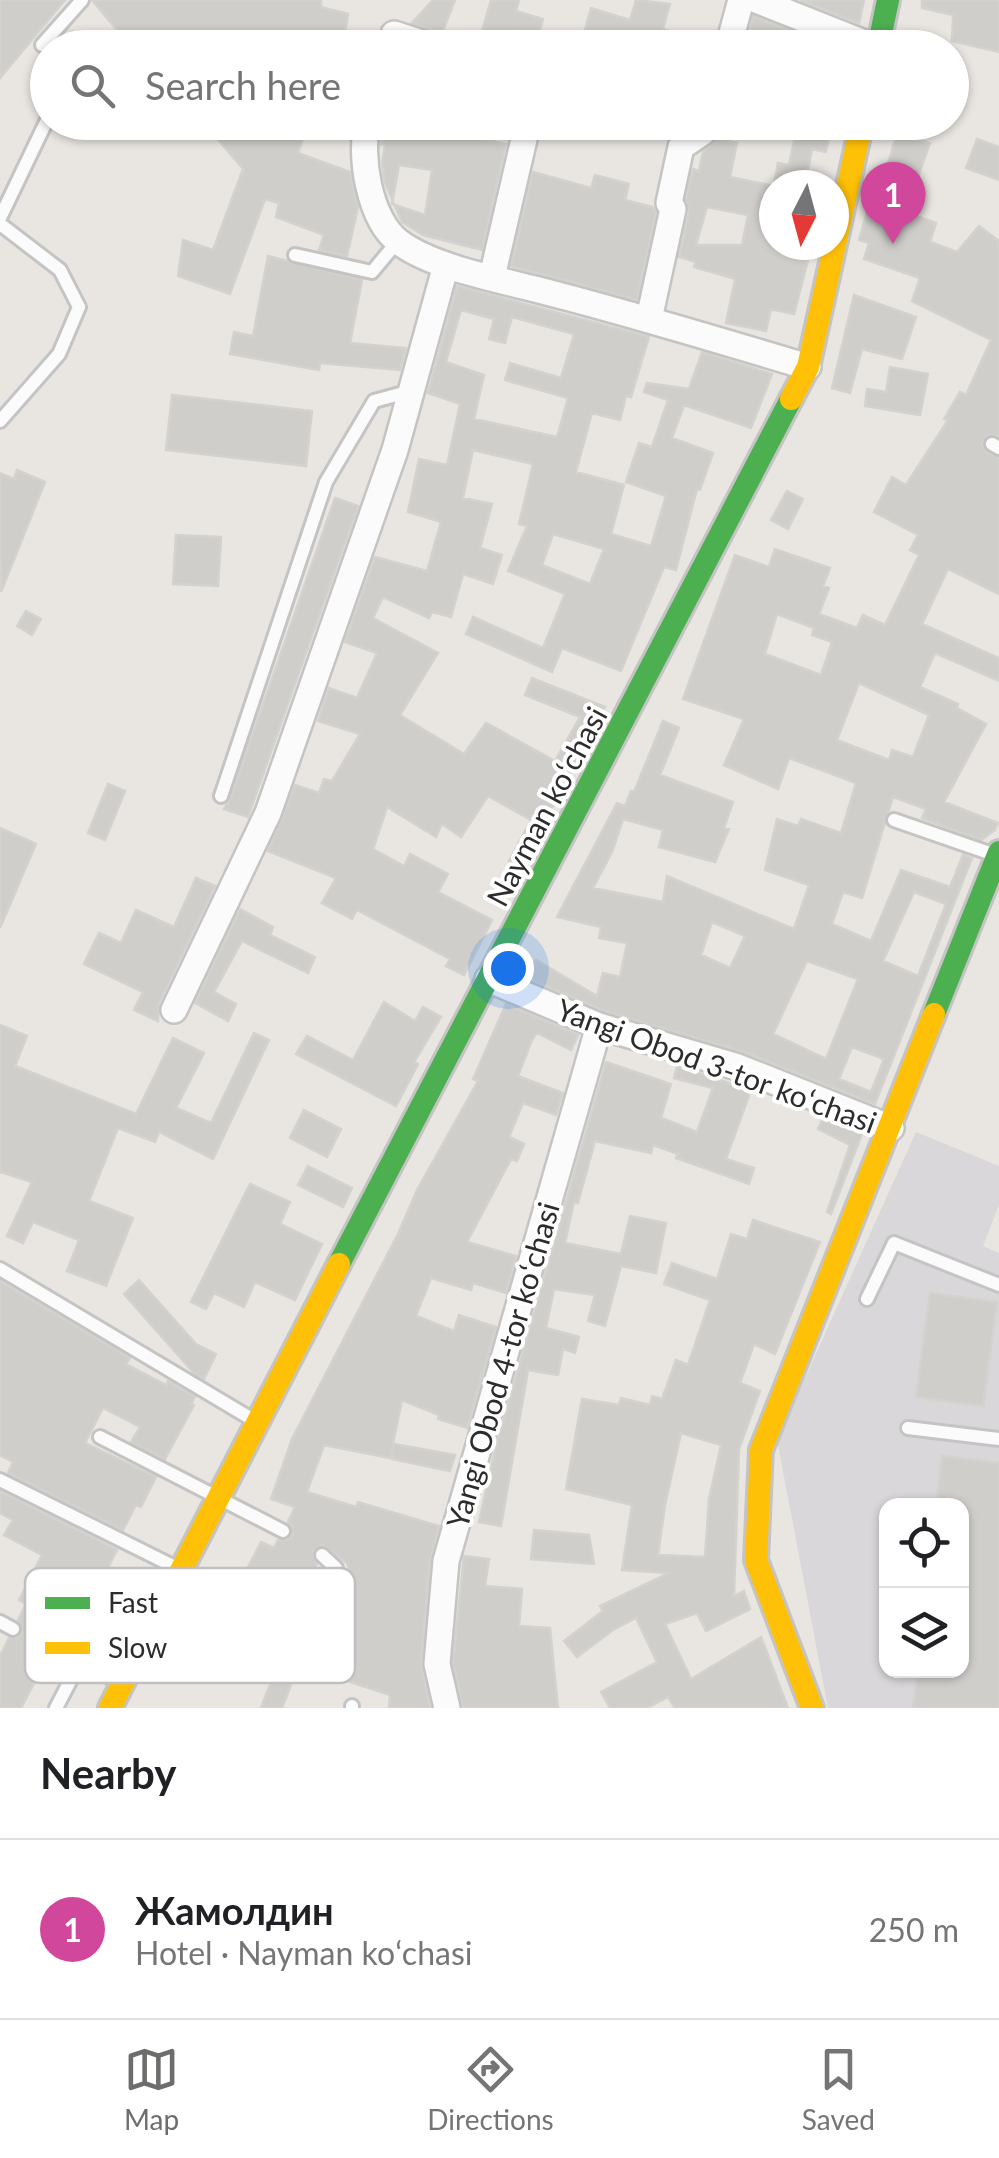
<!DOCTYPE html>
<html lang="en">
<head>
<meta charset="utf-8">
<style>
  body { margin:0; font-family:Lato,sans-serif; background:#f6f6f6; color:#202124 }
  .controls { position:absolute; right:30px; bottom:30px; display:grid; overflow:hidden; border-radius:20px; box-shadow:0 2px 8px #0004 }
  .controls button { width:90px; height:90px; display:grid; place-items:center; padding:0; border:0; border-bottom:2px solid #e0e0e0; background:#fff; color:#202124; font:50px sans-serif }
  .compass { position:absolute; left:759px; top:170px; width:90px; height:90px; border-radius:50%; background:#fff; box-shadow:0 2px 8px #0004; rotate:186deg }
  .you { position:absolute; left:508px; top:968px; width:35px; height:35px; margin:-25px; border:8px solid #fff; border-radius:50%; background:#1a73e8; box-shadow:0 0 0 15px #1a73e833 }
  .badge { display:grid; place-items:center; width:65px; height:65px; border-radius:50%; background:#6e6d6c; color:#fff; font-size:32px; font-weight:700 }
  .pin { position:absolute; translate:-50% -82px; filter:drop-shadow(0 2px 5px #0008) }
  .pin::after { content:''; position:absolute; top:52px; width:35px; height:30px; background:inherit; clip-path:polygon(0 0,100% 0,50% 100%) }
  .list { margin:0; padding:0; list-style:none }
  h2 { display:flex; justify-content:space-between; align-items:center; height:130px; margin:0; padding:0 40px; font-size:42px }
  h2 small { font-size:32px; font-weight:400; color:#757577 }
  .list li { display:grid; grid-template-columns:65px 1fr auto; gap:30px; align-items:center; box-sizing:border-box; height:180px; padding:0 40px; border-top:2px solid #e0e0e0 }
  .list b { display:block; font-size:38px; white-space:nowrap }
  .list p { margin:0; font-size:32px; white-space:nowrap; color:#757577 }
  .list em { font-size:32px; font-style:normal; color:#757577 }
  .icon { flex:none; width:55px; height:55px; fill:none; stroke:currentColor; stroke-width:2; stroke-linecap:round; stroke-linejoin:round }
  .map { position:relative; flex:none; width:999px; height:1708px; overflow:hidden }
  .search { position:absolute; background:#fff; box-shadow:0 2px 8px #0004; left:30px; right:30px; top:30px; height:110px; display:flex; align-items:center; gap:25px; box-sizing:border-box; padding:0 35px; border-radius:55px; color:#757577; font-size:38px }
  .sheet { height:310px; background:#fff }
  nav { display:flex; justify-content:space-around; align-items:center; box-sizing:border-box; height:140px; border-top:2px solid #e0e0e0; background:#fff; font-size:28px; color:#757577 }
  nav a { display:grid; justify-items:center; gap:5px }
  nav .on { color:#6e6d6c }
  .map>svg:first-child { display:block }
  .industrial { fill:#d9d7d9; fill-rule:evenodd }
  .building { fill:#d0cecb; stroke:#d4d2ce; stroke-width:2.5; fill-rule:evenodd }
  .lines { fill:none; stroke-linecap:round; stroke-linejoin:round }
  .lane-casing { stroke:#c5c4c4; stroke-width:18 }
  .street-casing { stroke:#c5c4c4; stroke-width:30 }
  .fast-casing { stroke:#c5c4c4; stroke-width:28 }
  .slow-casing { stroke:#c5c4c4; stroke-width:28 }
  .lane { stroke:#fcfbfb; stroke-width:12 }
  .street { stroke:#fcfbfb; stroke-width:25 }
  .fast { stroke:#4caf50; stroke-width:22 }
  .slow { stroke:#ffc107; stroke-width:22 }
  .labels { text-anchor:middle; dominant-baseline:central; stroke-width:8; stroke-linejoin:round; paint-order:stroke }
  .street-label { font-size:30px; fill:#2c2c2c; stroke:#fff }
  .key { fill:#fff; stroke:#c0c0c0; stroke-width:2.5 }
  .key-label { font-size:28px; fill:#2c2c2c }
</style>
</head>
<body>
<div class="map">
<svg width="999" height="1708" viewBox="0 0 999 1708">
  <rect width="100%" height="100%" fill="#e9e6e2"/>
  <!-- industrial -->
  <path class="industrial" d="M 916,1132 L 999,1166 L 999,1205 L 983,1246 L 999,1253 L 999,1708 L 828,1708 L 777,1440 ZM 886,1506 L 962,1506 L 962,1670 L 886,1670 Z"/>
  <!-- building -->
  <g class="building">
    <path d="M 0,0 L 65,0 L 0,78 Z"/>
    <path d="M 92,0 L 321,0 L 321,7 L 348,14 L 343,48 L 132,48 Z"/>
    <path d="M 433,0 L 455,0 L 442,33 L 412,23 Z"/>
    <path d="M 491,0 L 519,0 L 516,11 L 543,19 L 538,37 L 516,30 L 510,48 L 477,48 Z"/>
    <path d="M 636,0 L 670,4 L 663,29 L 709,43 L 708,48 L 620,48 L 583,37 L 591,8 L 630,20 Z"/>
    <path d="M 800,0 L 864,0 L 859,23 Z"/>
    <path d="M 922,0 L 999,0 L 999,52 L 952,41 L 953,15 L 922,8 Z"/>
    <path d="M 753,16 L 832,48 L 745,48 Z"/>
    <path d="M 203,122 L 309,122 L 298,153 L 350,172 L 358,207 L 347,256 L 319,250 L 324,235 L 276,217 L 279,203 L 265,199 L 230,294 L 178,276 L 183,240 L 213,250 L 243,169 Z"/>
    <path d="M 384,122 L 473,122 L 470,137 L 506,144 L 482,250 L 423,235 L 402,222 L 385,183 L 382,163 L 385,145 L 381,144 ZM 399,165 L 432,170 L 425,215 L 392,204 Z"/>
    <path d="M 798,122 L 832,122 L 826,152 L 812,149 L 805,185 L 774,185 L 778,163 L 789,165 Z"/>
    <path d="M 900,122 L 917,122 L 913,138 L 930,143 L 914,188 L 925,192 L 917,216 L 936,223 L 930,242 L 957,252 L 979,226 L 999,241 L 999,436 L 988,435 L 982,443 L 986,452 L 999,458 L 999,594 L 948,569 L 922,624 L 999,658 L 999,681 L 935,653 L 920,687 L 958,704 L 957,708 L 986,724 L 944,802 L 998,823 L 995,830 L 981,840 L 922,818 L 926,809 L 893,797 L 862,898 L 843,892 L 832,924 L 871,941 L 901,870 L 950,887 L 963,855 L 972,858 L 875,1104 L 744,1052 L 604,1011 L 526,978 L 536,960 L 597,996 L 603,973 L 620,977 L 627,943 L 599,938 L 601,927 L 557,917 L 617,803 L 625,806 L 631,791 L 634,792 L 663,721 L 679,728 L 660,775 L 733,802 L 724,828 L 729,829 L 715,862 L 659,847 L 663,830 L 623,819 L 612,852 L 593,888 L 663,902 L 667,876 L 794,929 L 809,885 L 765,870 L 777,819 L 798,826 L 801,819 L 841,833 L 856,783 L 789,758 L 778,789 L 724,765 L 744,719 L 683,699 L 735,555 L 769,567 L 775,549 L 830,568 L 823,586 L 829,588 L 819,614 L 857,628 L 863,615 L 885,625 L 919,555 L 910,550 L 918,535 L 874,512 L 892,477 L 906,485 L 948,420 L 944,419 L 960,392 L 966,395 L 991,340 L 912,301 L 920,278 L 864,259 L 869,243 L 859,240 L 870,202 L 877,203 ZM 777,614 L 814,628 L 812,635 L 832,642 L 821,675 L 765,654 ZM 859,683 L 929,715 L 913,757 L 892,750 L 889,760 L 837,740 ZM 914,892 L 946,904 L 918,976 L 883,961 ZM 712,922 L 745,936 L 730,968 L 701,955 ZM 807,961 L 858,979 L 826,1059 L 773,1034 ZM 852,1047 L 884,1059 L 871,1092 L 839,1079 Z"/>
    <path d="M 717,139 L 737,143 L 730,177 L 774,186 L 774,245 L 812,245 L 794,314 L 771,309 L 766,331 L 726,323 L 735,279 L 694,267 L 696,262 L 679,257 L 689,212 L 686,200 L 693,169 L 699,171 L 703,152 ZM 707,207 L 748,215 L 742,245 L 696,245 Z"/>
    <path d="M 977,139 L 999,147 L 999,180 L 966,168 Z"/>
    <path d="M 533,172 L 591,188 L 595,175 L 629,184 L 625,200 L 653,207 L 656,212 L 637,300 L 511,266 Z"/>
    <path d="M 268,256 L 362,280 L 350,343 L 406,348 L 400,370 L 320,363 L 319,370 L 230,354 L 234,332 L 253,336 Z"/>
    <path d="M 457,286 L 649,337 L 631,397 L 626,396 L 620,420 L 592,413 L 576,472 L 624,485 L 611,534 L 651,546 L 666,496 L 626,482 L 639,443 L 652,447 L 668,400 L 644,392 L 647,383 L 689,389 L 702,352 L 772,374 L 751,428 L 684,405 L 672,438 L 713,453 L 700,490 L 697,489 L 676,570 L 664,567 L 621,671 L 562,648 L 552,672 L 466,634 L 473,617 L 543,648 L 565,594 L 508,571 L 527,526 L 519,524 L 533,464 L 473,450 L 463,498 L 492,504 L 480,548 L 502,555 L 493,584 L 463,574 L 451,617 L 432,612 L 429,618 L 383,597 L 373,618 L 438,653 L 400,715 L 464,754 L 486,723 L 555,761 L 580,717 L 525,695 L 532,678 L 605,707 L 521,867 L 509,861 L 531,820 L 488,796 L 461,837 L 442,824 L 436,837 L 387,807 L 373,849 L 404,866 L 410,854 L 448,874 L 438,892 L 492,920 L 464,975 L 446,966 L 450,959 L 357,910 L 352,919 L 322,903 L 336,878 L 268,851 L 295,785 L 319,793 L 324,779 L 332,781 L 360,734 L 318,721 L 329,688 L 357,698 L 377,653 L 345,642 L 375,557 L 427,571 L 441,522 L 408,512 L 419,459 L 447,465 L 460,404 L 428,393 ZM 461,310 L 494,319 L 489,339 L 505,343 L 512,317 L 574,334 L 561,378 L 510,363 L 505,380 L 568,398 L 557,437 L 474,419 L 484,375 L 446,362 ZM 553,534 L 604,549 L 590,584 L 542,565 Z"/>
    <path d="M 854,295 L 916,317 L 902,359 L 862,349 L 850,393 L 832,388 Z"/>
    <path d="M 890,367 L 928,374 L 920,415 L 865,406 L 867,389 L 886,392 Z"/>
    <path d="M 172,395 L 312,411 L 306,466 L 166,450 Z"/>
    <path d="M 17,470 L 45,482 L 1,592 L 0,473 L 14,479 Z"/>
    <path d="M 787,491 L 803,499 L 788,529 L 771,520 Z"/>
    <path d="M 335,498 L 358,506 L 248,817 L 224,809 L 230,799 Z"/>
    <path d="M 176,535 L 221,537 L 218,586 L 173,584 Z"/>
    <path d="M 26,611 L 41,619 L 32,635 L 17,626 Z"/>
    <path d="M 108,784 L 125,791 L 105,840 L 88,833 Z"/>
    <path d="M 0,828 L 36,844 L 0,928 Z"/>
    <path d="M 196,878 L 215,886 L 159,1003 L 158,1021 L 134,1010 L 143,992 L 84,964 L 99,933 L 121,943 L 136,910 L 174,927 Z"/>
    <path d="M 240,909 L 273,927 L 270,935 L 315,957 L 308,973 L 242,941 L 214,992 L 236,1004 L 228,1021 L 195,1003 Z"/>
    <path d="M 384,1002 L 415,1021 L 423,1007 L 441,1017 L 414,1062 L 418,1064 L 396,1106 L 296,1054 L 307,1036 L 353,1060 Z"/>
    <path d="M 506,1004 L 578,1035 L 571,1050 L 537,1033 L 532,1040 L 518,1076 L 563,1093 L 556,1115 L 523,1103 L 509,1137 L 524,1144 L 517,1161 L 511,1159 L 467,1242 L 516,1256 L 506,1293 L 473,1283 L 471,1290 L 431,1278 L 416,1316 L 454,1331 L 459,1315 L 496,1327 L 467,1428 L 438,1419 L 439,1415 L 402,1400 L 390,1458 L 324,1445 L 307,1492 L 356,1507 L 358,1502 L 439,1526 L 430,1560 L 421,1663 L 430,1708 L 389,1708 L 390,1695 L 299,1665 L 282,1708 L 261,1708 L 274,1674 L 230,1656 L 224,1667 L 194,1650 L 206,1628 L 201,1625 L 209,1610 L 222,1617 L 261,1542 L 274,1548 L 278,1540 L 288,1540 L 292,1535 L 292,1526 L 288,1522 L 295,1507 L 271,1499 L 292,1439 L 398,1234 L 417,1190 L 478,1081 L 473,1079 ZM 323,1545 L 348,1564 L 347,1637 L 338,1647 L 329,1643 L 327,1636 L 288,1620 L 317,1564 L 313,1552 Z"/>
    <path d="M 0,1025 L 27,1036 L 15,1066 L 136,1114 L 173,1038 L 204,1053 L 176,1108 L 211,1123 L 254,1033 L 269,1040 L 213,1159 L 159,1132 L 155,1142 L 118,1128 L 89,1201 L 133,1218 L 106,1286 L 67,1271 L 79,1240 L 33,1222 L 23,1243 L 7,1236 L 32,1182 L 0,1172 Z"/>
    <path d="M 606,1062 L 671,1084 L 661,1118 L 697,1132 L 713,1088 L 674,1078 L 677,1066 L 751,1090 L 726,1159 L 754,1168 L 749,1184 L 676,1158 L 678,1154 L 653,1145 L 651,1153 L 595,1141 L 578,1203 L 574,1202 L 565,1243 L 621,1254 L 630,1216 L 666,1223 L 656,1273 L 621,1266 L 605,1326 L 588,1321 L 595,1295 L 554,1289 L 546,1328 L 579,1337 L 575,1353 L 563,1349 L 558,1375 L 528,1370 L 501,1526 L 479,1522 L 495,1450 Z"/>
    <path d="M 304,1110 L 341,1129 L 327,1157 L 290,1138 Z"/>
    <path d="M 823,1118 L 862,1134 L 831,1214 L 827,1212 L 850,1145 L 818,1129 Z"/>
    <path d="M 308,1166 L 352,1188 L 343,1207 L 298,1185 Z"/>
    <path d="M 250,1184 L 290,1202 L 280,1224 L 322,1244 L 295,1300 L 255,1282 L 244,1307 L 214,1293 L 206,1309 L 191,1302 Z"/>
    <path d="M 753,1220 L 820,1242 L 775,1354 L 754,1344 L 740,1383 L 760,1391 L 739,1449 L 734,1596 L 744,1591 L 750,1609 L 706,1631 L 697,1613 L 665,1624 L 691,1679 L 761,1637 L 788,1708 L 675,1708 L 668,1697 L 647,1708 L 610,1708 L 601,1692 L 657,1662 L 636,1618 L 613,1630 L 577,1657 L 564,1641 L 603,1611 L 600,1606 L 669,1573 L 622,1570 L 632,1505 L 566,1489 L 582,1399 L 619,1405 L 621,1398 L 650,1405 L 652,1396 L 662,1399 L 676,1360 L 688,1365 L 710,1300 L 664,1284 L 672,1263 L 717,1279 L 731,1234 L 747,1239 ZM 681,1433 L 721,1445 L 709,1499 L 705,1557 L 658,1555 L 665,1505 Z"/>
    <path d="M 139,1280 L 196,1344 L 216,1354 L 204,1379 L 194,1373 L 124,1294 Z"/>
    <path d="M 0,1281 L 130,1358 L 126,1364 L 166,1385 L 168,1381 L 195,1397 L 191,1404 L 194,1405 L 165,1459 L 131,1442 L 140,1427 L 103,1408 L 85,1443 L 156,1477 L 141,1507 L 136,1505 L 123,1530 L 8,1473 L 13,1462 L 0,1455 Z"/>
    <path d="M 930,1293 L 997,1302 L 983,1406 L 916,1397 Z"/>
    <path d="M 394,1444 L 455,1455 L 450,1471 L 392,1459 Z"/>
    <path d="M 942,1456 L 999,1463 L 999,1708 L 913,1708 L 918,1670 L 962,1670 L 962,1506 L 936,1506 Z"/>
    <path d="M 0,1491 L 117,1550 L 76,1629 L 62,1622 L 54,1638 L 47,1637 L 41,1642 L 39,1649 L 45,1656 L 38,1668 L 41,1670 L 21,1708 L 0,1708 L 0,1656 L 9,1638 L 17,1638 L 22,1633 L 18,1620 L 26,1604 L 19,1600 L 42,1555 L 4,1535 L 13,1520 L 0,1513 Z"/>
    <path d="M 534,1530 L 589,1535 L 594,1564 L 531,1559 Z"/>
    <path d="M 464,1556 L 489,1559 L 485,1586 L 522,1589 L 519,1626 L 550,1628 L 558,1708 L 463,1708 L 453,1663 Z"/>
  </g>
  <g class="lines">
    <!-- lane casing -->
    <g class="lane-casing">
      <g id="lane">
        <path d="M 42,45 L 82,0"/>
        <path d="M 0,218 L 48,118"/>
        <path d="M 0,224 L 60,270 L 79,307 L 59,354 L 0,421"/>
        <path d="M 295,255 L 372,272 L 397,242"/>
        <path d="M 992,444 L 999,448"/>
        <path d="M 221,796 L 326,482 L 374,401 L 411,391"/>
        <path d="M 894,820 L 995,855"/>
        <path d="M 0,1269 L 255,1421"/>
        <path d="M 867,1299 L 894,1243 L 999,1285"/>
        <path d="M 908,1428 L 999,1439"/>
        <path d="M 100,1437 L 283,1531"/>
        <path d="M 0,1480 L 177,1568"/>
        <path d="M 322,1555 L 336,1568 L 337,1637"/>
        <path d="M 0,1622 L 13,1629"/>
        <path d="M 49,1647 L 117,1681"/>
        <path d="M 56,1708 L 80,1662"/>
        <path d="M 352,1708 L 352,1706"/>
      </g>
    </g>
    <!-- street casing -->
    <g class="street-casing">
      <g id="street">
        <path d="M 756,0 L 877,48"/>
        <path d="M 390,48 L 394,34 L 437,48"/>
        <path d="M 728,48 L 741,0"/>
        <path d="M 368,122 C 358,155 370,221 399,242 C 436,270 513,282 558,295 C 642,317 725,342 808,367"/>
        <path d="M 492,277 L 528,122"/>
        <path d="M 649,319 L 673,209 L 669,203 L 681,147 L 703,132 L 706,122"/>
        <path d="M 488,979 L 599,1026 L 738,1067 L 891,1128"/>
        <path d="M 174,1010 L 268,813 L 395,450 L 446,265"/>
        <path d="M 447,1708 L 437,1664 L 446,1561 L 599,1026"/>
      </g>
    </g>
    <!-- fast casing -->
    <g class="fast-casing">
      <g id="fast">
        <path d="M 878,48 L 888,0"/>
        <path d="M 934,1014 L 999,852"/>
        <path d="M 339,1264 L 791,399"/>
      </g>
    </g>
    <!-- slow casing -->
    <g class="slow-casing">
      <g id="slow">
        <path d="M 791,399 L 808,367 L 862,122"/>
        <path d="M 110,1708 L 339,1264"/>
        <path d="M 812,1708 L 756,1560 L 761,1450 L 934,1014"/>
      </g>
    </g>
    <!-- lane -->
    <use href="#lane" class="lane"/>
    <!-- street -->
    <use href="#street" class="street"/>
    <!-- fast -->
    <use href="#fast" class="fast"/>
    <!-- slow -->
    <use href="#slow" class="slow"/>
  </g>
  <g class="labels">
    <!-- street labels -->
    <g class="street-label">
      <text transform="translate(546 806) rotate(-62)">Nayman koʻchasi</text>
      <text transform="translate(717 1065) rotate(20)">Yangi Obod 3-tor koʻchasi</text>
      <text transform="translate(502 1365) rotate(-74)">Yangi Obod 4-tor koʻchasi</text>
    </g>
  </g>
  <!-- legend -->
  <rect x="25" y="1568" width="330" height="115" rx="15" class="key"/>
  <rect x="45" y="1597" width="45" height="12" fill="#4caf50"/>
  <rect x="45" y="1642" width="45" height="12" fill="#ffc107"/>
  <g class="key-label">
    <text x="108" y="1613">Fast</text>
    <text x="108" y="1658">Slow</text>
  </g>
</svg>
<div class="controls">
<button><svg class="icon" aria-label="locate" viewBox="0 0 24 24"><circle cx="12" cy="12" r="6"/><path d="M12 2v4M12 18v4M2 12h4M18 12h4"/></svg></button>
<button><svg class="icon" aria-label="layers" viewBox="0 0 24 24"><path d="M12 4l9 5-9 5-9-5zM3 14l9 5 9-5"/></svg></button>
</div>
<svg class="compass" viewBox="-18 -18 36 36"><path d="M0-13l5 13h-10z" fill="#e53935"/><path d="M0 13l5-13h-10z" fill="#757577"/></svg>
<div class="you"></div>
<div class="pin badge" style="left:893px;top:244px;background:#d1479c">1</div>
<div class="search"><svg class="icon" aria-label="search" viewBox="0 0 24 24"><circle cx="10" cy="10" r="6"/><path d="M15 15l6 6"/></svg>Search here</div>
</div>
<section class="sheet">
<h2>Nearby<small></small></h2>
<ul class="list">
<li><span class="badge" style="background:#d1479c">1</span><div><b>Жамолдин</b><p>Hotel · Nayman koʻchasi</p></div><em>250 m</em></li>
</ul>
</section>
<nav>
<a class="on"><svg class="icon" aria-label="map" viewBox="0 0 24 24"><path d="M3 6l6-2 6 2 6-2v14l-6 2-6-2-6 2zM9 4v14M15 6v14"/></svg>Map</a>
<a><svg class="icon" aria-label="directions" viewBox="0 0 24 24"><path d="M12 3l9 9-9 9-9-9zM9 14v-3h6M13 9l2 2-2 2"/></svg>Directions</a>
<a><svg class="icon" aria-label="saved" viewBox="0 0 24 24"><path d="M7 4h10v16l-5-4-5 4z"/></svg>Saved</a>
</nav>
</body>
</html>
